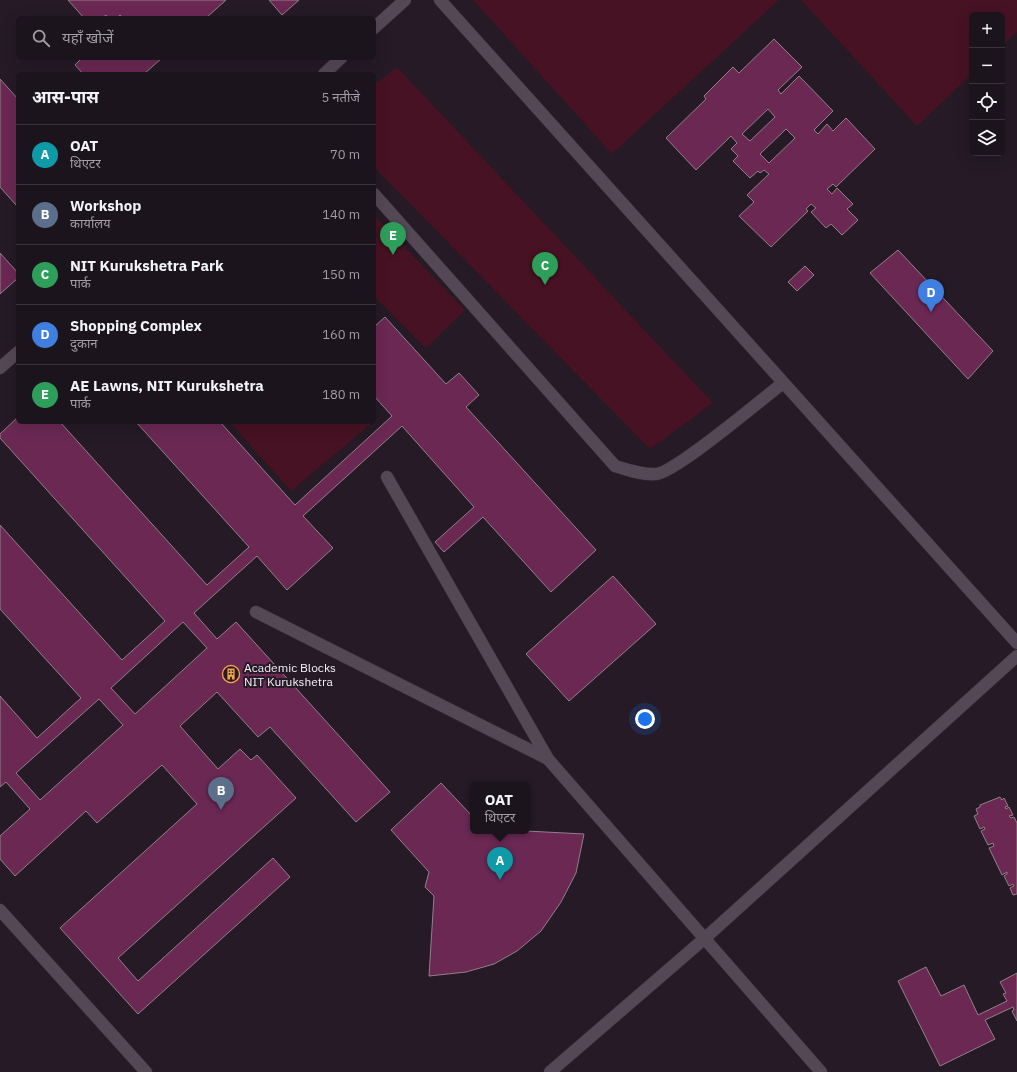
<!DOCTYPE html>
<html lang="hi">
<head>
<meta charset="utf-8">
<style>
  body { margin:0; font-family:"IBM Plex Sans","Noto Sans Devanagari",sans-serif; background:#292129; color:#f1f3f6 }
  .controls { position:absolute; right:12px; top:12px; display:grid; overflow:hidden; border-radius:6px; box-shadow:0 4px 16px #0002 }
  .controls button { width:36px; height:36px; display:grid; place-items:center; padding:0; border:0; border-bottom:1px solid #3a333b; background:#1c141c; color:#f1f3f6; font:20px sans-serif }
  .you { position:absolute; left:645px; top:719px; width:14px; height:14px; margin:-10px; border:3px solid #fff; border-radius:50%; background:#1a73e8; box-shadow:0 0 0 6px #1a73e833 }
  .badge { display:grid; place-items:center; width:26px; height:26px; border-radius:50%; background:#ea580c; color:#fff; font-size:13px; font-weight:700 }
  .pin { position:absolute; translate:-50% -33px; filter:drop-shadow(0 1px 2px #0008) }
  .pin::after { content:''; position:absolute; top:21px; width:14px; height:12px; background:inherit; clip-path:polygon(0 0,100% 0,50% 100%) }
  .popup { position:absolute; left:470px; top:782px; width:60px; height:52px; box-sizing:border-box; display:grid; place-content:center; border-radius:6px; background:#1c141c; filter:drop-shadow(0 1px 3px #0005); font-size:13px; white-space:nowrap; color:#a09ea3 }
  .popup b { font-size:15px; color:#f1f3f6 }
  .popup::after { content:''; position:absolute; left:50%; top:100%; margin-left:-8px; border:8px solid transparent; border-top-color:#1c141c }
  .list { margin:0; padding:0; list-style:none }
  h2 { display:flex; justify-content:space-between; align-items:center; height:52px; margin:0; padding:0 16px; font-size:17px }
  h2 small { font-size:13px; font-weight:400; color:#a09ea3 }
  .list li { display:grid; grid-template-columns:26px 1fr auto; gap:12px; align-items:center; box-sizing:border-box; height:60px; padding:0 16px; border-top:1px solid #3a333b }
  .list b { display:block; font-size:15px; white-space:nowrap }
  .list p { margin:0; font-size:13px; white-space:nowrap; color:#a09ea3 }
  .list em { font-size:13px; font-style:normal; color:#a09ea3 }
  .icon { flex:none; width:22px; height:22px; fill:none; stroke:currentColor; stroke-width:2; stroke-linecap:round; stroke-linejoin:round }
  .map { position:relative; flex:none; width:1017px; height:1072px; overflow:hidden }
  .search { position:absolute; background:#1c141c; box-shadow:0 4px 16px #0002; left:16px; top:16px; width:360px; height:44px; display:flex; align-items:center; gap:10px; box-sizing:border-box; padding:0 14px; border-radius:6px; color:#a09ea3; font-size:15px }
  .panel { position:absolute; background:#1c141c; box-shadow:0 4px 16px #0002; left:16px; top:72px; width:360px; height:352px; border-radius:6px }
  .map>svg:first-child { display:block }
  .green { fill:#471223 }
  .building { fill:#6a2853; stroke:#93808b; fill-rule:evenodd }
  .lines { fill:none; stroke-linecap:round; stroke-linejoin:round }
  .lane-casing { stroke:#3c343e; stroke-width:13 }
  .street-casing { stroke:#3c343e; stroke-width:13 }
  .lane { stroke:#554856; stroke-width:12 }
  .street { stroke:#554856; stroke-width:12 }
  .labels { text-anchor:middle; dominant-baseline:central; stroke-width:4; stroke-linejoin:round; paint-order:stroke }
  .poi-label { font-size:12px; fill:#f8f0f9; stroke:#251a26; text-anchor:start }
</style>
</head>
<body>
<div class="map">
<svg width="1017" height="1072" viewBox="0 0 1017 1072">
  <rect width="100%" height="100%" fill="#251a26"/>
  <!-- green -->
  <g class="green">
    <path d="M 473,0 L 779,0 L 612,154 Z"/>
    <path d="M 801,0 L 1017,0 L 1017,32 L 1002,46 L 1002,15 L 972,15 L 972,74 L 917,126 Z"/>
    <path d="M 397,67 L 713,403 L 650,449 L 374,167 L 374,85 Z"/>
    <path d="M 374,215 L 465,310 L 426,348 L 374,296 Z"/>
    <path d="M 230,422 L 373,422 L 291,491 Z"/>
  </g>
  <!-- building -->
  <g class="building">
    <path d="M 68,0 L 226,0 L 206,18 L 123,18 L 120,15 L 117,18 L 108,18 L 106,15 L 102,18 L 84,18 Z"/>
    <path d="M 269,0 L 299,0 L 282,15 Z"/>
    <path d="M 774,39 L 802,67 L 778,90 L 781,94 L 799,76 L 833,111 L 814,130 L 818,134 L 827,124 L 833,131 L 846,118 L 875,149 L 836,187 L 833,184 L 827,189 L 832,194 L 837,188 L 853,204 L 847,209 L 858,220 L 842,235 L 831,224 L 826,228 L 811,212 L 816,208 L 811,204 L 806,209 L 808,211 L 771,247 L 739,216 L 754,202 L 747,195 L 769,174 L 764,170 L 760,173 L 758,171 L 750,178 L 733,161 L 738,156 L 731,149 L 737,143 L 731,136 L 696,170 L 666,138 L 706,99 L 704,96 L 733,67 L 739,73 ZM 768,109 L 775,117 L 750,141 L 742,134 ZM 786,129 L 795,138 L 769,163 L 760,154 Z"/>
    <path d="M 82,58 L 162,58 L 144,74 L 83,74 L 75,65 Z"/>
    <path d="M 0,79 L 18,99 L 18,203 L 16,205 L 0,187 Z"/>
    <path d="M 898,250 L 993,351 L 968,379 L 870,273 Z"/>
    <path d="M 0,253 L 18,273 L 18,278 L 0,294 Z"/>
    <path d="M 805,266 L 814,275 L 797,291 L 788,282 Z"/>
    <path d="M 385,317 L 446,384 L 459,373 L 479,395 L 466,407 L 596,550 L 551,592 L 483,517 L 444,552 L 435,542 L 474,507 L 402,426 L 303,516 L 333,548 L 287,590 L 257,556 L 194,613 L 217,639 L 236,622 L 390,792 L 356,822 L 270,727 L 258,737 L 217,692 L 180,726 L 218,769 L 240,749 L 251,760 L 257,755 L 296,798 L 118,958 L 138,981 L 273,858 L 290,877 L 138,1014 L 60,928 L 197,804 L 162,765 L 97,823 L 86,811 L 15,876 L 0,859 L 0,836 L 30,809 L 6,782 L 0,787 L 0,696 L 37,738 L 81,698 L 0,609 L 0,525 L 122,660 L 165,621 L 0,438 L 0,434 L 18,417 L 18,422 L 60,422 L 207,585 L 249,547 L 136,422 L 220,422 L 295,505 L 392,416 L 374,396 L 374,327 ZM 183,622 L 207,648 L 135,714 L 111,688 ZM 99,699 L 123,725 L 40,800 L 16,773 Z"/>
    <path d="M 613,576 L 656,624 L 569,701 L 526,654 Z"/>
    <path d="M 441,783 L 473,817 L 473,831 L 526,831 L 584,834 L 576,873 L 561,902 L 541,931 L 517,951 L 494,964 L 466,972 L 429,976 L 434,896 L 425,887 L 429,872 L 391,830 Z"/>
    <path d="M 1000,797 L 1002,800 L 1004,798 L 1008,806 L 1005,807 L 1006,809 L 1009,807 L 1013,815 L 1009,816 L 1011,818 L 1014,817 L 1017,823 L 1017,894 L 1013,895 L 1010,888 L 1014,886 L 1013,884 L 1009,886 L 1004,876 L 1007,874 L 1007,872 L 1002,875 L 989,848 L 994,846 L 993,843 L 988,845 L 981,831 L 985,829 L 984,827 L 980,829 L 974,816 L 978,814 L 976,809 L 980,807 L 980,805 Z"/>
    <path d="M 926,967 L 941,996 L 964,985 L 978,1015 L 1007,1001 L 1003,994 L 1006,993 L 1000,982 L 1017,973 L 1017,1021 L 1012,1011 L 1014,1010 L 1013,1007 L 985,1020 L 995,1039 L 940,1066 L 898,981 Z"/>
  </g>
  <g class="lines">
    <!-- lane casing -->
    <g class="lane-casing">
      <g id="lane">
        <path d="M 374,28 L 405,0"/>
        <path d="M 324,74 L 341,58"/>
        <path d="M 374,194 L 615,466 C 628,470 642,475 656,474 C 675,473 762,399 783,383"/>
        <path d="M 0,368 L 18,352"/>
        <path d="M 387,477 L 548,759 L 821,1072"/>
        <path d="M 256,612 L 548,759"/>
        <path d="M 0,910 L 146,1072"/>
      </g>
    </g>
    <!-- street casing -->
    <g class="street-casing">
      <g id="street">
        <path d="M 440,0 L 1017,643"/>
        <path d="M 550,1072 L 704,939 L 1017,656"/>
      </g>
    </g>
    <!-- lane -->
    <use href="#lane" class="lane"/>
    <!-- street -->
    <use href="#street" class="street"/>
  </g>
  <!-- icons -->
  <defs>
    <g id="building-ring" transform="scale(0.9)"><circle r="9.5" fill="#251a26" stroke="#f6a247" stroke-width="1.5"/><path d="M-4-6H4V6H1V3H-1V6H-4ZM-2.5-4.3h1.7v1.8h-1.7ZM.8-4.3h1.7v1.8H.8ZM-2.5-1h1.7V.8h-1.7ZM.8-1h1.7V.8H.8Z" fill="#f6a247"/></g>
  </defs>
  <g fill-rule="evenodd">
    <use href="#building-ring" x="231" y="674"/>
  </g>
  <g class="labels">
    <!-- poi labels -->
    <g class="poi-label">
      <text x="244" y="667">Academic Blocks<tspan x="244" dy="14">NIT Kurukshetra</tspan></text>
    </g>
  </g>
</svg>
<div class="controls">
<button>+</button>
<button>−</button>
<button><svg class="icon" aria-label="locate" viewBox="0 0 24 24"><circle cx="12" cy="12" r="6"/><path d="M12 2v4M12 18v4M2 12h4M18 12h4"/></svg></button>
<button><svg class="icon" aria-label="layers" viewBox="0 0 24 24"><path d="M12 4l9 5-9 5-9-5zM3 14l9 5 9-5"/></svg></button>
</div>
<div class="you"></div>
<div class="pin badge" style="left:500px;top:880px;background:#0f9aa8">A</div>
<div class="popup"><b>OAT</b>थिएटर</div>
<div class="pin badge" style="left:221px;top:810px;background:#5c6f8a">B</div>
<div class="pin badge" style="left:545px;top:285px;background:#2e9e5b">C</div>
<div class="pin badge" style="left:931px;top:312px;background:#3f7fe0">D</div>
<div class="pin badge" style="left:393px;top:255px;background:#2e9e5b">E</div>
<div class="search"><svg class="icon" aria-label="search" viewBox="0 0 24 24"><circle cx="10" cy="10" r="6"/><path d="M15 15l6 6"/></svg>यहाँ खोजें</div>
<section class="panel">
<h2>आस-पास<small>5 नतीजे</small></h2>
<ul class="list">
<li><span class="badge" style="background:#0f9aa8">A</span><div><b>OAT</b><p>थिएटर</p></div><em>70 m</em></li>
<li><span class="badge" style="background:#5c6f8a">B</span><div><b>Workshop</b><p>कार्यालय</p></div><em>140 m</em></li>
<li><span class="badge" style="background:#2e9e5b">C</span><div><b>NIT Kurukshetra Park</b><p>पार्क</p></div><em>150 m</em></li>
<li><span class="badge" style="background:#3f7fe0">D</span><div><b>Shopping Complex</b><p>दुकान</p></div><em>160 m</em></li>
<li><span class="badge" style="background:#2e9e5b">E</span><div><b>AE Lawns, NIT Kurukshetra</b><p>पार्क</p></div><em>180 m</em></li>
</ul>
</section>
</div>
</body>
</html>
